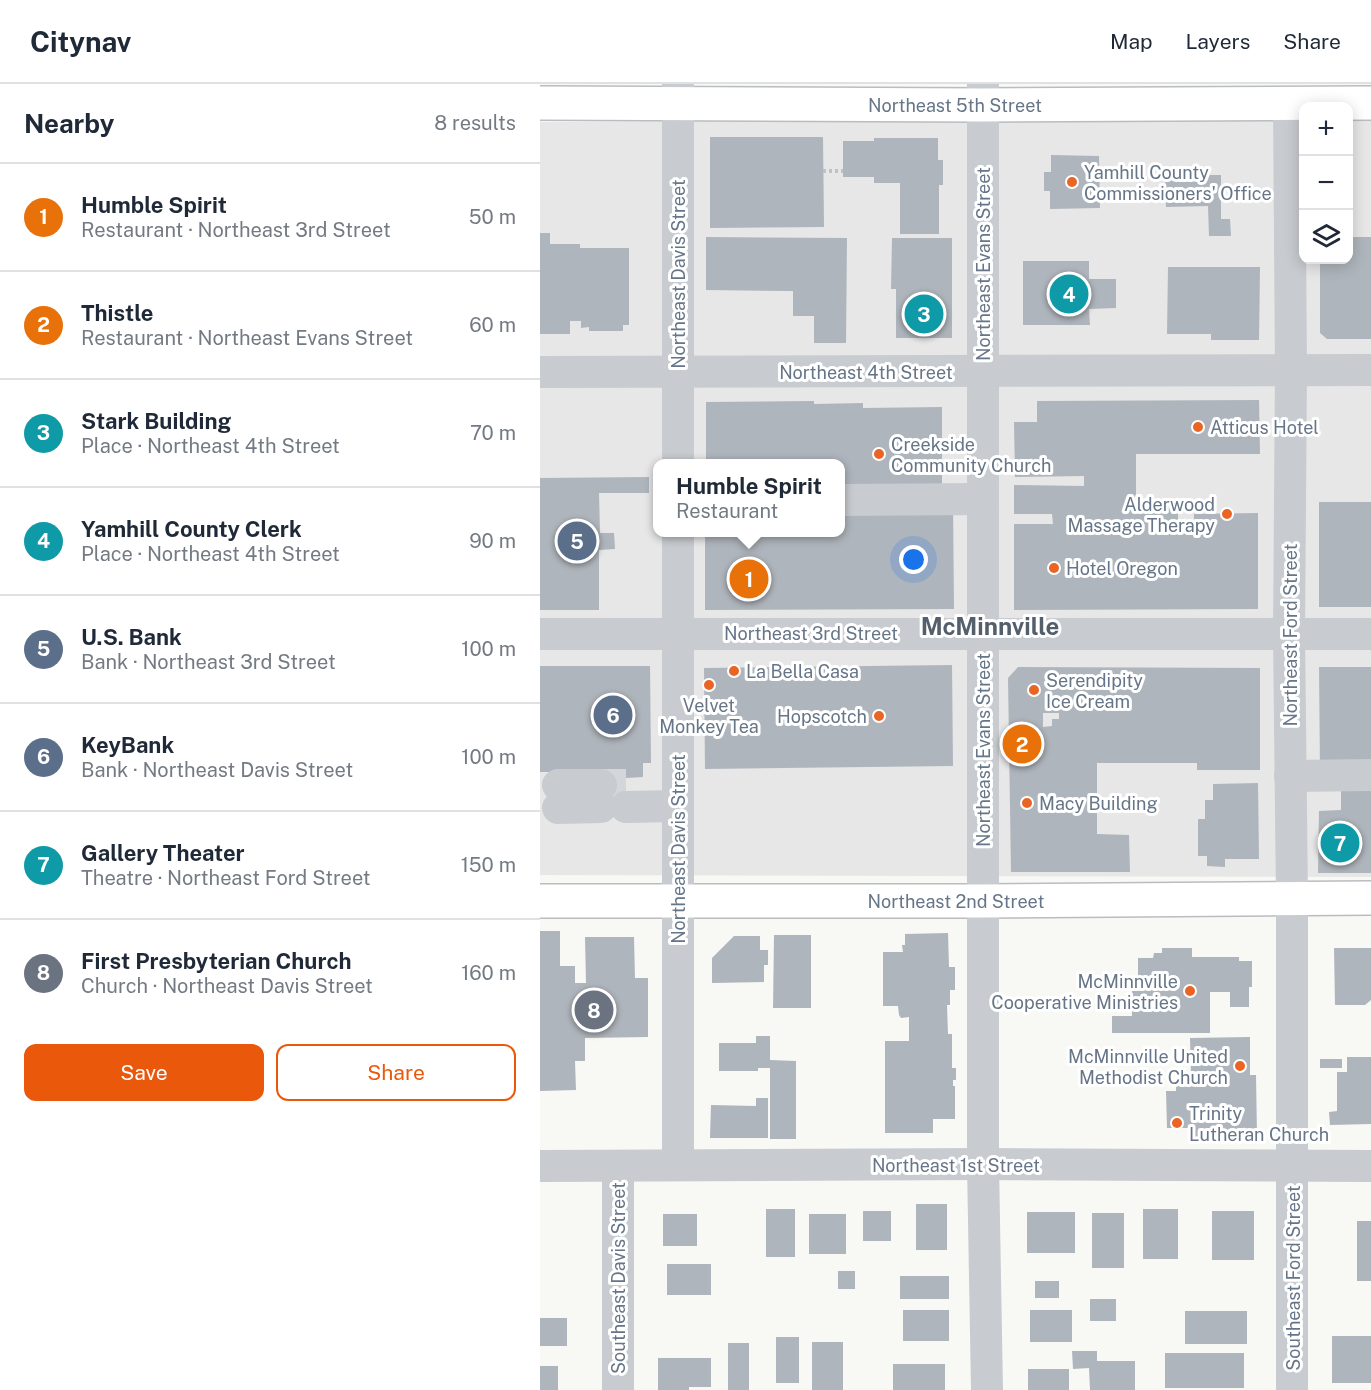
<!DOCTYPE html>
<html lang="en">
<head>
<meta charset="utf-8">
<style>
  body { margin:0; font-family:"Public Sans",sans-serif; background:#f2f2f3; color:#1f2937 }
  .controls { position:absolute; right:18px; top:18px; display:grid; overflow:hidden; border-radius:12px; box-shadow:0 3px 15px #0003 }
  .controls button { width:54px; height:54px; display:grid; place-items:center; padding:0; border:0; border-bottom:2px solid #e0e1e3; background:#fff; color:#1f2937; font:30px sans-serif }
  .you { position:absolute; left:374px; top:476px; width:21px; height:21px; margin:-15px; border:4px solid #fff; border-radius:50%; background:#1a73e8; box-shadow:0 0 0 9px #1a73e833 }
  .badge { display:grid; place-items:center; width:39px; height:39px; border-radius:50%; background:#ea580c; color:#fff; font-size:20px; font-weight:700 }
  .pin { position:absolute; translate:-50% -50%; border:3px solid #fff; box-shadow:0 2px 6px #0006 }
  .popup { position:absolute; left:113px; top:375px; width:192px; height:78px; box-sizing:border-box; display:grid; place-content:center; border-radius:12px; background:#fff; filter:drop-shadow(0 2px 4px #0005); font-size:20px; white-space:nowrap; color:#747a83 }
  .popup b { font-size:22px; color:#1f2937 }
  .popup::after { content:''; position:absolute; left:50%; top:100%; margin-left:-12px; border:12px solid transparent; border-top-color:#fff }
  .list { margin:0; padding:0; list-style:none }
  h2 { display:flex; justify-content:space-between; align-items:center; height:78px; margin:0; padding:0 24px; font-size:26px }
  h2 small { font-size:20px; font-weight:400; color:#747a83 }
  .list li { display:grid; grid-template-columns:39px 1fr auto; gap:18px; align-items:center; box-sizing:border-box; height:108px; padding:0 24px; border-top:2px solid #e0e1e3 }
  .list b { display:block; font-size:22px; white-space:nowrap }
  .list p { margin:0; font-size:20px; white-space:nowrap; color:#747a83 }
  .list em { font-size:20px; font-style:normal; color:#747a83 }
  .actions { display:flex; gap:12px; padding:18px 24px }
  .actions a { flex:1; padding:14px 0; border:2px solid #ea580c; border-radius:12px; text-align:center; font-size:21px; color:#ea580c }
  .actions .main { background:#ea580c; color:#fff }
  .icon { flex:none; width:33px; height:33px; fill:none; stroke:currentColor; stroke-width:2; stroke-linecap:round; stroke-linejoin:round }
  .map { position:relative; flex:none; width:831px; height:1306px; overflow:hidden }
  header { display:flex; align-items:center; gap:36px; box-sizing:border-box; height:84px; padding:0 30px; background:#fff; border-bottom:2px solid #e0e1e3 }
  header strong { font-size:28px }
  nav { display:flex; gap:33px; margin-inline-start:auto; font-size:21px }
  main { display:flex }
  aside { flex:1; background:#fff }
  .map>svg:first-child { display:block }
  .built { fill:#e6e7e6; fill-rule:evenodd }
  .building { fill:#afb5bc; fill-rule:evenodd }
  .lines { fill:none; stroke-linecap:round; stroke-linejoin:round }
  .minor-tunnel { stroke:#d4d7da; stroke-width:32; stroke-dasharray:32 16; stroke-linecap:butt }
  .major-casing { stroke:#b9bcc1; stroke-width:36 }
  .path { stroke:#bfc2c4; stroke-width:4; stroke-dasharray:3 3; stroke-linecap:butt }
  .minor { stroke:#c8cbcf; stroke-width:32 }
  .major { stroke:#fff; stroke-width:33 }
  .poi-dot { fill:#ea6424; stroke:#fff; stroke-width:2 }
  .labels { text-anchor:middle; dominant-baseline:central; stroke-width:6; stroke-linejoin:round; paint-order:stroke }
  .street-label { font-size:18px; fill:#667587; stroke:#fff }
  .poi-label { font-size:18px; fill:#667587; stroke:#fff; text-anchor:start }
  .district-label { font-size:24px; font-weight:bold; fill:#545f6c; stroke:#fff }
</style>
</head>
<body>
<header>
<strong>Citynav</strong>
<nav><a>Map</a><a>Layers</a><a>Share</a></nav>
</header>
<main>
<aside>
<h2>Nearby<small>8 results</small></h2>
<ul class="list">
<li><span class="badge" style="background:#e8710a">1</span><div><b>Humble Spirit</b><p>Restaurant · Northeast 3rd Street</p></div><em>50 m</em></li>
<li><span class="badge" style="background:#e8710a">2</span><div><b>Thistle</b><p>Restaurant · Northeast Evans Street</p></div><em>60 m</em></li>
<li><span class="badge" style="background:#0f9aa8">3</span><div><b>Stark Building</b><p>Place · Northeast 4th Street</p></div><em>70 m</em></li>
<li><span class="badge" style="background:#0f9aa8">4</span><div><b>Yamhill County Clerk</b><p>Place · Northeast 4th Street</p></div><em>90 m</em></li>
<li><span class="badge" style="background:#5c6f8a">5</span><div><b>U.S. Bank</b><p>Bank · Northeast 3rd Street</p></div><em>100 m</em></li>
<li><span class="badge" style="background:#5c6f8a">6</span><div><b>KeyBank</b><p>Bank · Northeast Davis Street</p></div><em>100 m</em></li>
<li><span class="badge" style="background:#0f9aa8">7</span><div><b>Gallery Theater</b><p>Theatre · Northeast Ford Street</p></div><em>150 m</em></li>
<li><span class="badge" style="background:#6b7280">8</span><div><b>First Presbyterian Church</b><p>Church · Northeast Davis Street</p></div><em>160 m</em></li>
</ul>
<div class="actions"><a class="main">Save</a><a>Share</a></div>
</aside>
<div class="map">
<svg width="831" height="1306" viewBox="0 0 831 1306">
  <rect width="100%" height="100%" fill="#f8f8f5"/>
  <!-- built -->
  <path class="built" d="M 763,34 L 764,176 L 808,176 L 809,34 L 831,34 L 831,793 L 0,791 L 0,38 ZM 118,380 L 300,380 L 300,448 L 118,448 Z"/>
  <!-- building -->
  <g class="building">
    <path d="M 170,53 L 283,53 L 284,143 L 170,144 Z"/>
    <path d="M 334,54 L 398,54 L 398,76 L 403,76 L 403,101 L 399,101 L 399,150 L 360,150 L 360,99 L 334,99 L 334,93 L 303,93 L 303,57 L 334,57 Z"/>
    <path d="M 511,71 L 559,72 L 560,124 L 510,125 L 510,107 L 504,107 L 504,88 L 511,88 Z"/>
    <path d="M 625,91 L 681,91 L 681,135 L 690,135 L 691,152 L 669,152 L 668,122 L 626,123 Z"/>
    <path d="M 0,149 L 10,149 L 10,160 L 40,160 L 40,164 L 89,164 L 89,241 L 83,241 L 83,247 L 49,247 L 49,243 L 41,244 L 41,237 L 30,237 L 30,250 L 0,250 Z"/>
    <path d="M 166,153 L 307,154 L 306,259 L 274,259 L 274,232 L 253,232 L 253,207 L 166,206 Z"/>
    <path d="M 808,153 L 831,153 L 831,255 L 787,255 L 780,249 L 780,176 L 808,176 Z"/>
    <path d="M 352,154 L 412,154 L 412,254 L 356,254 L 356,205 L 351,205 Z"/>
    <path d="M 483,177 L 549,177 L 549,195 L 576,195 L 576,224 L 549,225 L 550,241 L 483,241 Z"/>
    <path d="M 628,183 L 720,183 L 719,256 L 671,256 L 671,250 L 627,250 Z"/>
    <path d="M 719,316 L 720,370 L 596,370 L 596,421 L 638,421 L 638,440 L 654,440 L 654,430 L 718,429 L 718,525 L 474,526 L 474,440 L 513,440 L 512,430 L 474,430 L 474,401 L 544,402 L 544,392 L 475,393 L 474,338 L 497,338 L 497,317 Z"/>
    <path d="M 274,317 L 274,320 L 323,319 L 323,324 L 402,323 L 402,411 L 300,411 L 300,380 L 166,380 L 166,318 Z"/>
    <path d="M 109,393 L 109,409 L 59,409 L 60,449 L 74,449 L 75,465 L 59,466 L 59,526 L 0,526 L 0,394 Z"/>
    <rect x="779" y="418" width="52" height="105"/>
    <path d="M 300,419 L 413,419 L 414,525 L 165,526 L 165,448 L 300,448 Z"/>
    <path d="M 412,581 L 413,682 L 165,685 L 164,584 Z"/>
    <path d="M 0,582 L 110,582 L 111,679 L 103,679 L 103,693 L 86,694 L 86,731 L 36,688 L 0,688 Z"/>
    <path d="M 478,583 L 720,584 L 720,686 L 657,686 L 657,679 L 557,679 L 557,750 L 589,751 L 590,788 L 471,788 L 468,594 ZM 503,629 L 519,629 L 519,635 L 512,635 L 512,642 L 503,643 Z"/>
    <path d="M 779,583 L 831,583 L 831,687 L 780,687 Z"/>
    <path d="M 801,696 L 831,696 L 831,789 L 778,789 L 779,727 L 801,726 Z"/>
    <path d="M 718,699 L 719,775 L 685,775 L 685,783 L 667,782 L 667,772 L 658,772 L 658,735 L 665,735 L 665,716 L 673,716 L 673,700 Z"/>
    <path d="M 0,847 L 20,847 L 20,882 L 35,882 L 35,899 L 46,899 L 45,853 L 94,853 L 95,894 L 108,894 L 108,953 L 45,954 L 45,977 L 35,977 L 36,1006 L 0,1007 Z"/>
    <path d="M 408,849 L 409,883 L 415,883 L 415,906 L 410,906 L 410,921 L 407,921 L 408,950 L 412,950 L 412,984 L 416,984 L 416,996 L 413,996 L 413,1002 L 415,1002 L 415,1035 L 393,1035 L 393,1049 L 345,1049 L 345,957 L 369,957 L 369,933 L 361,934 L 359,931 L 358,922 L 343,922 L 343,868 L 363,868 L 362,861 L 365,861 L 365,850 Z"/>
    <path d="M 234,851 L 271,851 L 271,924 L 233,924 Z"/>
    <path d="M 194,852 L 220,852 L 220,866 L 228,866 L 228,881 L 224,881 L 224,898 L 172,899 L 172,874 Z"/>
    <path d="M 622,864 L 652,864 L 652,873 L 699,873 L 699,877 L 712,877 L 712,903 L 709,903 L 709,923 L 690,923 L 690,908 L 670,908 L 670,949 L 572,949 L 572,932 L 592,932 L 592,906 L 598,906 L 598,874 L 613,874 L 614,869 L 622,869 Z"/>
    <path d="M 794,864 L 831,864 L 831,916 L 825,921 L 795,921 Z"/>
    <path d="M 216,952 L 230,952 L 230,976 L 256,977 L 256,1055 L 230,1055 L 230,984 L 218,984 L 218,987 L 179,987 L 179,959 L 216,959 Z"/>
    <path d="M 710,953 L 710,991 L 716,991 L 717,1053 L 652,1054 L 651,1044 L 627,1044 L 626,1007 L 636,1007 L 636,992 L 651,992 L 650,954 Z"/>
    <path d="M 807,973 L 831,973 L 831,1040 L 790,1041 L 789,1028 L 797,1027 L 797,988 L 807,988 Z"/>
    <rect x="780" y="975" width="22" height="9"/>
    <path d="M 216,1014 L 228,1014 L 228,1054 L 170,1054 L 171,1021 L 216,1022 Z"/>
    <rect x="376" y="1120" width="31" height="46"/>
    <rect x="226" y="1125" width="29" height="48"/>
    <rect x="603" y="1125" width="35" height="50"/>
    <rect x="323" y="1127" width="28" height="30"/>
    <rect x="672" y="1127" width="42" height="49"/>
    <rect x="487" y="1128" width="48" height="41"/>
    <rect x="552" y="1129" width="32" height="55"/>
    <rect x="123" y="1130" width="34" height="32"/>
    <rect x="269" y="1130" width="37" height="40"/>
    <rect x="817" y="1137" width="14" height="60"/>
    <rect x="127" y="1180" width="44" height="31"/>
    <rect x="298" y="1187" width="17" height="18"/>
    <rect x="360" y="1192" width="49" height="23"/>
    <rect x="495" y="1197" width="24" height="17"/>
    <rect x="550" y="1215" width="26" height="22"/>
    <rect x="363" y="1226" width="46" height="31"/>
    <rect x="490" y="1226" width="42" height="32"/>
    <rect x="645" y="1227" width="62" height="33"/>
    <rect x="0" y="1234" width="27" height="28"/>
    <rect x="792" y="1252" width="39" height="47"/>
    <rect x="236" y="1253" width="23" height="46"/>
    <rect x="272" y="1258" width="31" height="48"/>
    <rect x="188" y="1259" width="21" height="47"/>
    <path d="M 532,1267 L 557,1267 L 557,1277 L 595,1277 L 595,1306 L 550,1306 L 549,1284 L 533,1285 Z"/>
    <rect x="625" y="1269" width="79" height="35"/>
    <path d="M 118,1274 L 171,1274 L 171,1303 L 149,1303 L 149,1306 L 118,1306 Z"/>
    <rect x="353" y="1280" width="52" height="26"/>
    <rect x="0" y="1282" width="18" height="24"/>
    <rect x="488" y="1285" width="41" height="21"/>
  </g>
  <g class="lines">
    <!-- minor-tunnel -->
    <path class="minor-tunnel" d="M 61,701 L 86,701"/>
    <!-- major casing -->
    <g class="major-casing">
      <g id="major">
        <path d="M 0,19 L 443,21 L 831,19"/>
        <path d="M 0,817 L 443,817 L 831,814"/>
      </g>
    </g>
    <!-- path -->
    <path class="path" d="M 283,87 L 303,87"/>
    <!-- minor -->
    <g class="minor">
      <path d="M 138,0 L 138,380"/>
      <path d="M 443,0 L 443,1080 L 447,1306"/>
      <path d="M 749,20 L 751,286 L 749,550 L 752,814 L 752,1306"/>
      <path d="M 0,288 L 831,286"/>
      <path d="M 300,416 L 443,415"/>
      <path d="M 138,448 L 138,1081"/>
      <path d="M 0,550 L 831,550"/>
      <path d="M 750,692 L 831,691"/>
      <path d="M 18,701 L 61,701"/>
      <path d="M 86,723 L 138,722"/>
      <path d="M 18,724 L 61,723"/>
      <path d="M 0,1082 L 443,1080 L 831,1082"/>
      <path d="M 78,1306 L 78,1082"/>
    </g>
    <!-- major -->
    <use href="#major" class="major"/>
  </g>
  <!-- markers -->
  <g class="poi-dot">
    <circle cx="532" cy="98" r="6"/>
    <circle cx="658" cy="343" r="6"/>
    <circle cx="339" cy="370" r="6"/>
    <circle cx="687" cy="430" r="6"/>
    <circle cx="514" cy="484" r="6"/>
    <circle cx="194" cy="587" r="6"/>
    <circle cx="169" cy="601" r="6"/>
    <circle cx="494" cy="606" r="6"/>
    <circle cx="339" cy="632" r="6"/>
    <circle cx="487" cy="719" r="6"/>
    <circle cx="650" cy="907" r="6"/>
    <circle cx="700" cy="982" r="6"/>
    <circle cx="637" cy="1039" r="6"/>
  </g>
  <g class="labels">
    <!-- street labels -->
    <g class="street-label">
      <text x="415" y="21">Northeast 5th Street</text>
      <text transform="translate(443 180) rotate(-90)">Northeast Evans Street</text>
      <text transform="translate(138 190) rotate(-90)">Northeast Davis Street</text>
      <text x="326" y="288">Northeast 4th Street</text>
      <text x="271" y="549">Northeast 3rd Street</text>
      <text transform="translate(750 551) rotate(-90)">Northeast Ford Street</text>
      <text transform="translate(443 666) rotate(-90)">Northeast Evans Street</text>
      <text transform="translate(138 765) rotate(-90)">Northeast Davis Street</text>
      <text x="416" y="817">Northeast 2nd Street</text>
      <text x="416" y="1081">Northeast 1st Street</text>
      <text transform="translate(78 1194) rotate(-90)">Southeast Davis Street</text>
      <text transform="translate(753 1194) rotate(-90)">Southeast Ford Street</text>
    </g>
    <!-- poi labels -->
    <g class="poi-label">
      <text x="544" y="88">Yamhill County<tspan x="544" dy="21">Commissioners' Office</tspan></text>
      <text x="670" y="343">Atticus Hotel</text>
      <text x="351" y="360">Creekside<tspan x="351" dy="21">Community Church</tspan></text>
      <text x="675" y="420" text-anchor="end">Alderwood<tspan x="675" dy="21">Massage Therapy</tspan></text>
      <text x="526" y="484">Hotel Oregon</text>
      <text x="206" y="587">La Bella Casa</text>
      <text x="506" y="596">Serendipity<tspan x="506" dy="21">Ice Cream</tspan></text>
      <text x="169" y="621" text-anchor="middle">Velvet<tspan x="169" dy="21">Monkey Tea</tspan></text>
      <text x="327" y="632" text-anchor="end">Hopscotch</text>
      <text x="499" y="719">Macy Building</text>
      <text x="638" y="897" text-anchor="end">McMinnville<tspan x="638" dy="21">Cooperative Ministries</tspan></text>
      <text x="688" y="972" text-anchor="end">McMinnville United<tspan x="688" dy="21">Methodist Church</tspan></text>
      <text x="649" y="1029">Trinity<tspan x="649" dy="21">Lutheran Church</tspan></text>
    </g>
    <!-- district labels -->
    <g class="district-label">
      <text x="450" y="542">McMinnville</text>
    </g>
  </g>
</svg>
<div class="controls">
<button>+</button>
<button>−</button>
<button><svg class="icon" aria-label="layers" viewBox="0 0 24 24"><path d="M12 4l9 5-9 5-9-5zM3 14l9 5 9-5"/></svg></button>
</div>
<div class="you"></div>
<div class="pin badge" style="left:209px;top:495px;background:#e8710a">1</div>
<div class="popup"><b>Humble Spirit</b>Restaurant</div>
<div class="pin badge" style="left:482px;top:660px;background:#e8710a">2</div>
<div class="pin badge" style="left:384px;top:230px;background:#0f9aa8">3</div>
<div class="pin badge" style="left:529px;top:210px;background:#0f9aa8">4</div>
<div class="pin badge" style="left:37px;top:457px;background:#5c6f8a">5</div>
<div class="pin badge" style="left:73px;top:631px;background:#5c6f8a">6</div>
<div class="pin badge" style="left:800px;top:759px;background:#0f9aa8">7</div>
<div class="pin badge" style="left:54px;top:926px;background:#6b7280">8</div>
</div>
</main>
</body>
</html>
